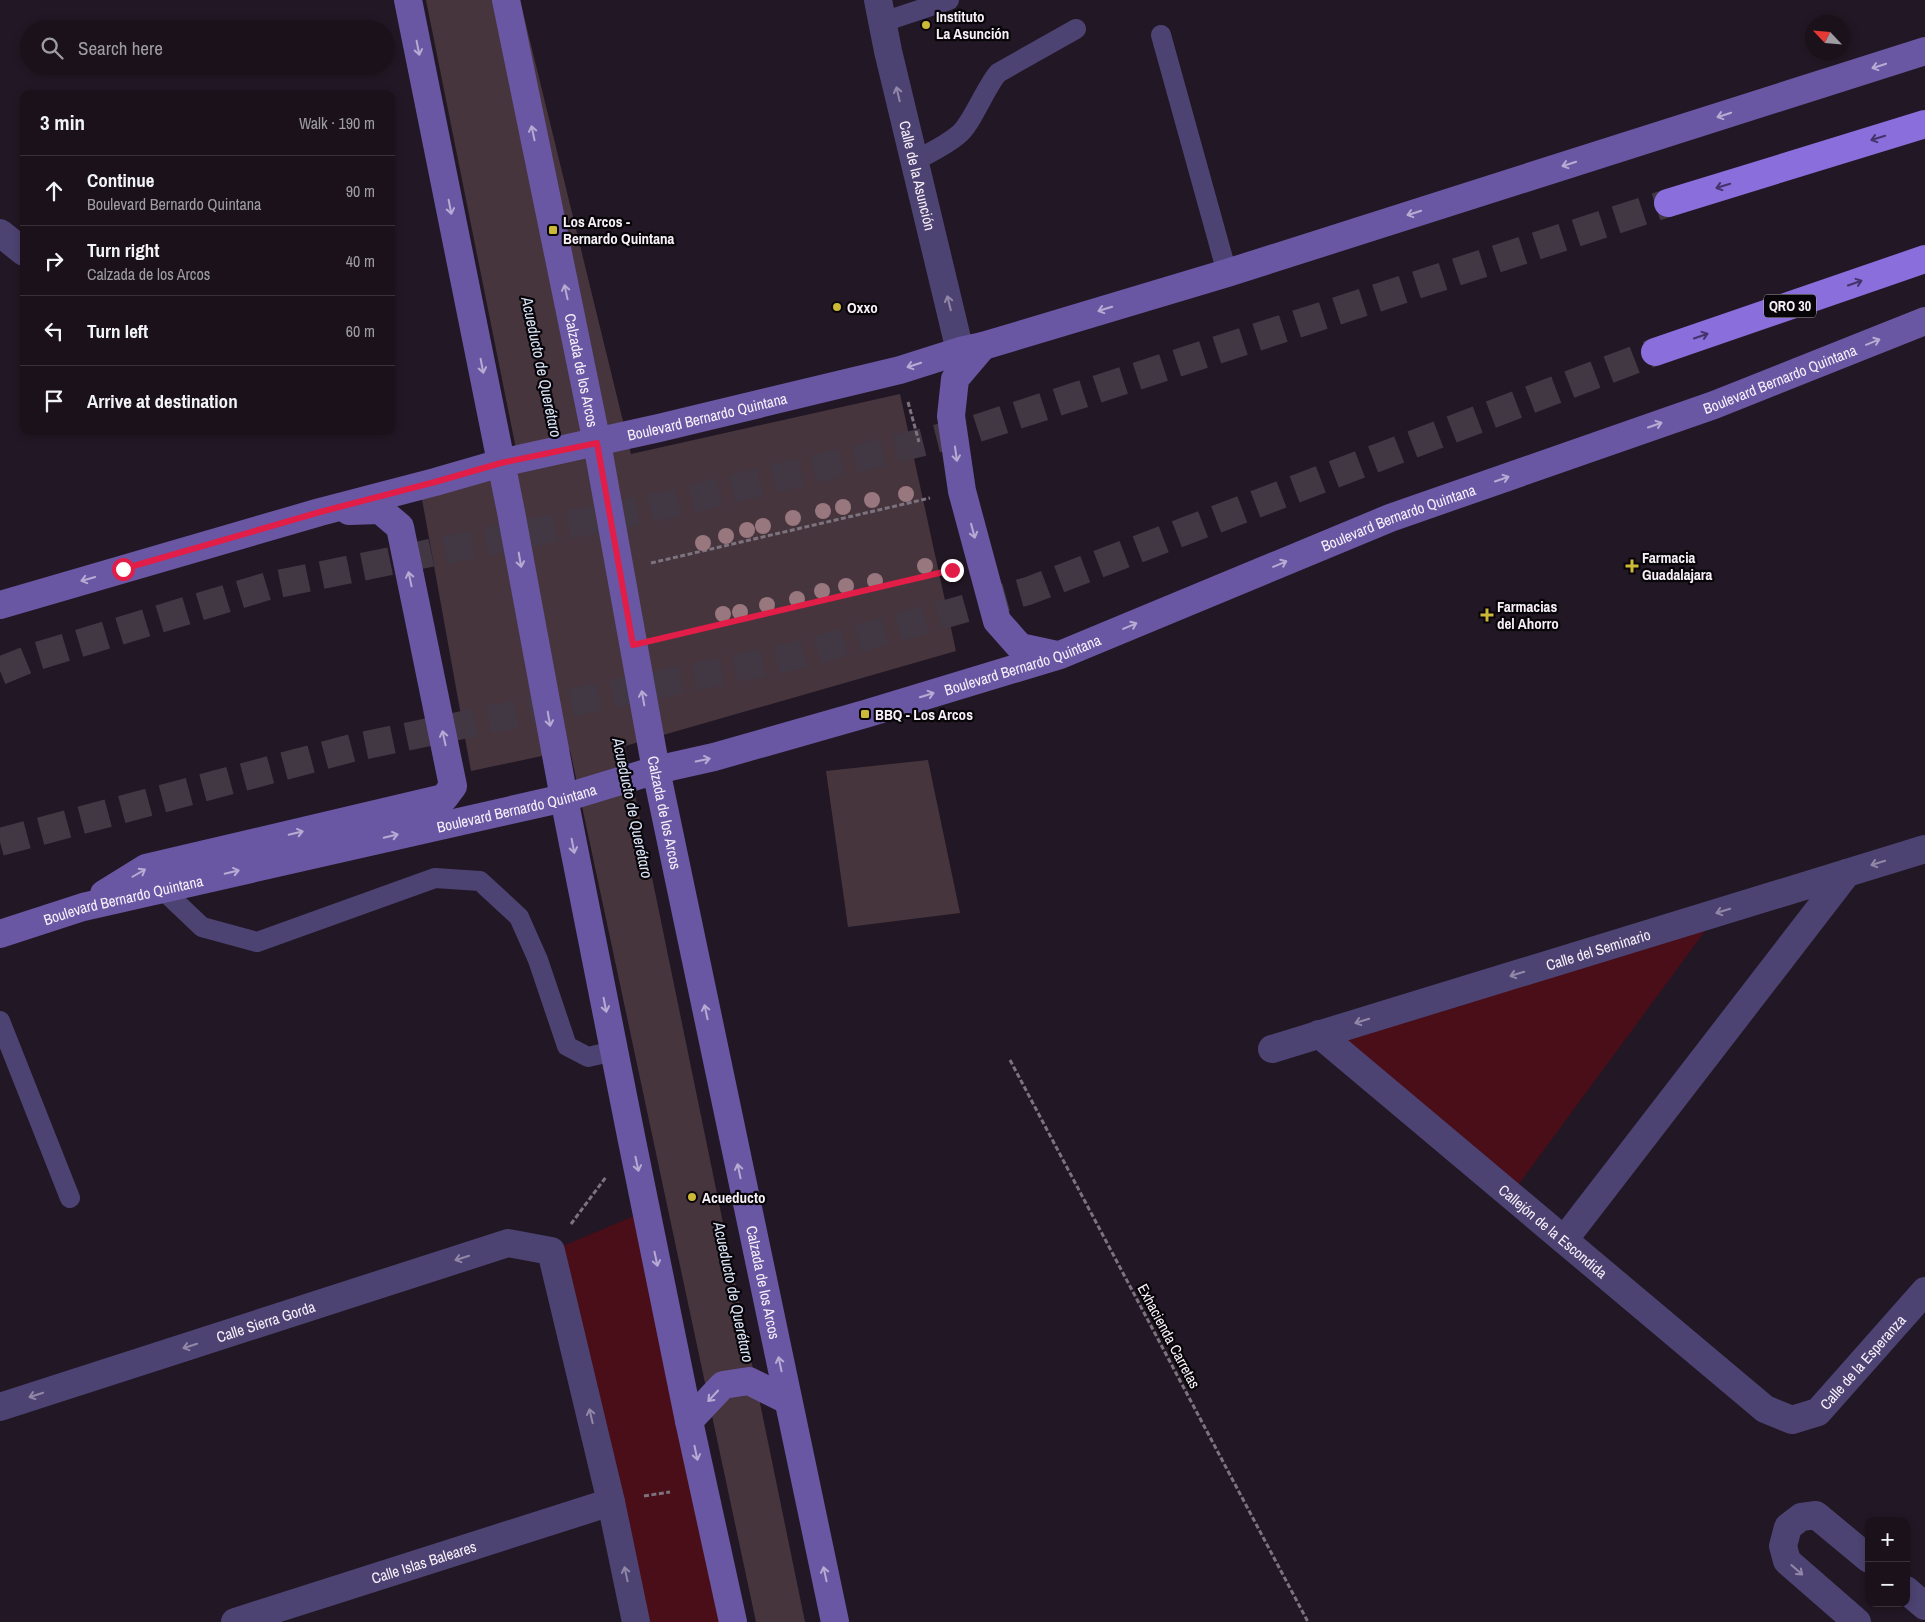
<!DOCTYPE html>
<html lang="en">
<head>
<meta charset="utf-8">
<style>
  body { margin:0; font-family:"Archivo Narrow",sans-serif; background:#231a24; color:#f1f3f6 }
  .controls { position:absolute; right:15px; bottom:15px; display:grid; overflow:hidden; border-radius:10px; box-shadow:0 2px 8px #0003 }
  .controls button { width:45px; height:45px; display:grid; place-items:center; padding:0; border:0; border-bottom:1px solid #38313a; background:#1a111b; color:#f1f3f6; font:25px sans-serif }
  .compass { position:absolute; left:1805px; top:15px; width:45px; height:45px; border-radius:50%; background:#1a111b; box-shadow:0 2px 8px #0003; rotate:296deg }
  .stop { position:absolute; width:15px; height:15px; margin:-11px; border:4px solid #e11d48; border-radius:50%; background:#fff }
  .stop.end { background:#e11d48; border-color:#fff; box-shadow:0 1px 5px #0008 }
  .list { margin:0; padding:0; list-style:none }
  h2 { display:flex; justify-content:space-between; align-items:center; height:65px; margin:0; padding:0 20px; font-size:21px }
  h2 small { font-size:16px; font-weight:400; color:#9f9da3 }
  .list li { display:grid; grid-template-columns:32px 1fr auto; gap:15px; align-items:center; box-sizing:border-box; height:70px; padding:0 20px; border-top:1px solid #38313a }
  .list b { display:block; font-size:19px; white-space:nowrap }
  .list p { margin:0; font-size:16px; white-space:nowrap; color:#9f9da3 }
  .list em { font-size:16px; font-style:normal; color:#9f9da3 }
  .icon { flex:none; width:28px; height:28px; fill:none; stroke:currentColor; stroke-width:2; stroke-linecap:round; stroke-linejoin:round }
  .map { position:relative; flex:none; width:1925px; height:1622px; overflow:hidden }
  .search { position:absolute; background:#1a111b; box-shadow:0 2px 8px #0003; left:20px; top:20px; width:375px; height:55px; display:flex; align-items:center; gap:12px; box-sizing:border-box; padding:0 18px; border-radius:28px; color:#9f9da3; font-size:19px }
  .panel { position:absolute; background:#1a111b; box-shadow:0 2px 8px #0003; left:20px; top:90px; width:375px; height:345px; border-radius:10px }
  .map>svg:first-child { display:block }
  .green { fill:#4a0e18 }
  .building { fill:#47353e }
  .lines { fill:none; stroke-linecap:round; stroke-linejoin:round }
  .trunk-tunnel { stroke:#423844; stroke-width:28; stroke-dasharray:28 14; stroke-linecap:butt }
  .path { stroke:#7c737e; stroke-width:3; stroke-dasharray:5 2.5; stroke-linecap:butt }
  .service { stroke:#4d4372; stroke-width:20 }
  .minor { stroke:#4d4372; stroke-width:28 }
  .secondary { stroke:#6a57a4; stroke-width:28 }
  .trunk { stroke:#8a6edc; stroke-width:28 }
  .tree { fill:#98777e }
  .oneway { stroke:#b8abd3 }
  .oneway2 { stroke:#9188a8 }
  .oneway3 { stroke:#423468 }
  .route { stroke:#e11d48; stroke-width:6 }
  .poi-dot { fill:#cdb938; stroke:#080509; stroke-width:2 }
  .labels { text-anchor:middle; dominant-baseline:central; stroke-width:4.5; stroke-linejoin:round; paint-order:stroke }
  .shield { fill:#080509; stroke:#b0aab1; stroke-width:1 }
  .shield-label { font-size:14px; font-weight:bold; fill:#f8f0f9 }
  .poi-label { font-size:15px; font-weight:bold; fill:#f8f0f9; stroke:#080509; text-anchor:start }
  .street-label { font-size:15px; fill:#f8f0f9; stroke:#080509 }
  .water-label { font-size:16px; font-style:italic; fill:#d9e3f7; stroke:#080509 }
</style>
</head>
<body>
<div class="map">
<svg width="1925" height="1622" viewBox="0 0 1925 1622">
  <rect width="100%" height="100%" fill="#221724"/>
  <!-- green -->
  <g class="green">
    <path d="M 1722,908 L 1507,1200 L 1319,1034 Z"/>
    <path d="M 646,1211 L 733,1622 L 636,1622 L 551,1251 Z"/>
  </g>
  <!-- building -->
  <g class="building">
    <path d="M 426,0 L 520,0 L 631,454 L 900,394 L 956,651 L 625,746 L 805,1622 L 756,1622 L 570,750 L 471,771 L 420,488 L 518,459 Z"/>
    <path d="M 928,760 L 960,913 L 848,927 L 826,771 Z"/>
  </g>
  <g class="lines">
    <!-- trunk-tunnel -->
    <g class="trunk-tunnel">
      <path d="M 0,671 L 34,657 L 268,586 L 671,504 L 972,430 L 1668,203"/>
      <path d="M 0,842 L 352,748 L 795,656 L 1028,591 L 1655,352"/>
    </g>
    <!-- path -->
    <g class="path">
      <path d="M 908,402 L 919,442"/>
      <path d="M 651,563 L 930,498"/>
      <path d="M 666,638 L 949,571"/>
      <path d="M 1010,1060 L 1308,1622"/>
      <path d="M 571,1224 L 606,1177"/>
      <path d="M 644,1496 L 670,1492"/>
    </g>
    <!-- service -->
    <g class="service">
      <path d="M 883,22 L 949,0"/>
      <path d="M 1161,35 L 1227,273"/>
      <path d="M 915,161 C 929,153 945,146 958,135 C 971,126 985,88 998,73 L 1076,29"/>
      <path d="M 162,889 L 202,927 L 257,942 L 435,878 L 480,881 L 519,917 L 538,960 L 567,1046 L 588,1057 L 614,1051"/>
      <path d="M 0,1021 L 70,1198"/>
    </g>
    <!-- minor -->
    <g class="minor">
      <path id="s1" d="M 878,0 L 888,51 L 960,351"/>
      <path d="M 0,233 L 24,252"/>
      <path id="s2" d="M 1319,1034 L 1765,1409 L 1792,1420 L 1818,1412 L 1925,1291"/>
      <path id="s3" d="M 1272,1049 L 1925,849"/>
      <path d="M 1564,1240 L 1847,873"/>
      <path id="s4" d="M 0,1407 L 508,1243 L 551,1251 L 611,1502 L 636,1622"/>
      <path d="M 1906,1590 L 1925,1606"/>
      <path id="s5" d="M 235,1622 L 611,1502"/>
      <path d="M 1857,1622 L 1787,1561 L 1783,1546 L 1788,1527 L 1801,1517 L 1816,1515 L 1869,1559"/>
    </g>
    <!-- secondary -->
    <g class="secondary">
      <path d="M 408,0 L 511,512 L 564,798 L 632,1141 L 689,1421 L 733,1622"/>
      <path id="s6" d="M 506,0 L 597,443 L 656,770 L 835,1622"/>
      <path d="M 983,346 L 955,379 L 951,416 L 962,491 L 997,621 L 1020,647 L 1057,655"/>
      <path id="s7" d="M 0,605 L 320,512 L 435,482 L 501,463 L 659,428 L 900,370 L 960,351 L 983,346 L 1227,273 L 1925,51"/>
      <path d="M 104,894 L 146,868 L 444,798 L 453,786 L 400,527 L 380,510 L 349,511"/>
      <path id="s8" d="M 0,934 L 83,907 L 564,798 L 656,770 L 714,757 L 865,714 L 1060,655 L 1390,518 L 1714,405 L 1925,321"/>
      <path d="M 689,1421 L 723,1385 L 749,1381 L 787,1400"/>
    </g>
    <!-- trunk -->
    <g class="trunk">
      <path d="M 1668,203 L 1925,124"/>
      <path d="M 1655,352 L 1925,259"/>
    </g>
  </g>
  <!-- trees -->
  <g class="tree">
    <circle cx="906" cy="494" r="8"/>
    <circle cx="872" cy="500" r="8"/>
    <circle cx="843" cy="507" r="8"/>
    <circle cx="823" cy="511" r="8"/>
    <circle cx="793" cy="518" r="8"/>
    <circle cx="763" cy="526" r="8"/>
    <circle cx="747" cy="530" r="8"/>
    <circle cx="726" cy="536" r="8"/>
    <circle cx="703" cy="543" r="8"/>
    <circle cx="925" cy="566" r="8"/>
    <circle cx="875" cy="581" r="8"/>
    <circle cx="846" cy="586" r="8"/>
    <circle cx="822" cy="591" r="8"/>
    <circle cx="797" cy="599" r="8"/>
    <circle cx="767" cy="605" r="8"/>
    <circle cx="740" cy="612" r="8"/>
    <circle cx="723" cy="614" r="8"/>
  </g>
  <!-- one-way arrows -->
  <defs><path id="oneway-shaft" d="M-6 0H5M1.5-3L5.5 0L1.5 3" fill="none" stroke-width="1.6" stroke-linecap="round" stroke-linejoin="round" transform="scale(1.25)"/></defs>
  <g class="oneway">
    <use href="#oneway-shaft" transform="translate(418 48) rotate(79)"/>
    <use href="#oneway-shaft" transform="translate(1879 66) rotate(162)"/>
    <use href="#oneway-shaft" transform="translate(1724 115) rotate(162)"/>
    <use href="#oneway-shaft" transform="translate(533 133) rotate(-102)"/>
    <use href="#oneway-shaft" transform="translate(1569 164) rotate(162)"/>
    <use href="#oneway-shaft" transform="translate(450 207) rotate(79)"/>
    <use href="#oneway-shaft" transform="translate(1414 213) rotate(162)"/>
    <use href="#oneway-shaft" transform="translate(566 292) rotate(-102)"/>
    <use href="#oneway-shaft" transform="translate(1105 309) rotate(163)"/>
    <use href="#oneway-shaft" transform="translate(1873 342) rotate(-22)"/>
    <use href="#oneway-shaft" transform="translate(914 365) rotate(162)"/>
    <use href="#oneway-shaft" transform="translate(482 366) rotate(79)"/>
    <use href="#oneway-shaft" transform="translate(1655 425) rotate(-19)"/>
    <use href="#oneway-shaft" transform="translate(956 454) rotate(82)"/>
    <use href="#oneway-shaft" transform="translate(1502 479) rotate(-19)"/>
    <use href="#oneway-shaft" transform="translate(973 531) rotate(75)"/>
    <use href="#oneway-shaft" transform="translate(520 560) rotate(80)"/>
    <use href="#oneway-shaft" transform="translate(1280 564) rotate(-23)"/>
    <use href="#oneway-shaft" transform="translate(88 579) rotate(164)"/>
    <use href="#oneway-shaft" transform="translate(410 579) rotate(-102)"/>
    <use href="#oneway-shaft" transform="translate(1130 626) rotate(-23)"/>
    <use href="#oneway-shaft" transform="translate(927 695) rotate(-17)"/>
    <use href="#oneway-shaft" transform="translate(643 698) rotate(-100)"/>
    <use href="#oneway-shaft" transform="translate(549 719) rotate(80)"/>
    <use href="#oneway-shaft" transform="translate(444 738) rotate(-102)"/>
    <use href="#oneway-shaft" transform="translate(703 760) rotate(-12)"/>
    <use href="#oneway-shaft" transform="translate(296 833) rotate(-13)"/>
    <use href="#oneway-shaft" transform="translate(391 836) rotate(-13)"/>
    <use href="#oneway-shaft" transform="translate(573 846) rotate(79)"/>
    <use href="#oneway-shaft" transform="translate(232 872) rotate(-13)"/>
    <use href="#oneway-shaft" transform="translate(139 873) rotate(-30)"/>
    <use href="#oneway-shaft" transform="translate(605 1005) rotate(79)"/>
    <use href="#oneway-shaft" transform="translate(706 1012) rotate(-102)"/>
    <use href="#oneway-shaft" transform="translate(637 1164) rotate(78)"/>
    <use href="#oneway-shaft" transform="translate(739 1171) rotate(-102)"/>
    <use href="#oneway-shaft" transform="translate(656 1259) rotate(78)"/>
    <use href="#oneway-shaft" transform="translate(780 1364) rotate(-102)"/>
    <use href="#oneway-shaft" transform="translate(713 1396) rotate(133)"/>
    <use href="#oneway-shaft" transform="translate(696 1453) rotate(78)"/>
    <use href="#oneway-shaft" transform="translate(825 1574) rotate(-102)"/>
  </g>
  <g class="oneway2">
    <use href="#oneway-shaft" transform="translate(898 94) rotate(-103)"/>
    <use href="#oneway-shaft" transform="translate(949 303) rotate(-104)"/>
    <use href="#oneway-shaft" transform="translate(1878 863) rotate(163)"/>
    <use href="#oneway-shaft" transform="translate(1723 911) rotate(163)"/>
    <use href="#oneway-shaft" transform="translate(1517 974) rotate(163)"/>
    <use href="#oneway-shaft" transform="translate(1362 1021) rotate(163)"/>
    <use href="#oneway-shaft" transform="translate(462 1258) rotate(162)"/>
    <use href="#oneway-shaft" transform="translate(190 1346) rotate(162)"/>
    <use href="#oneway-shaft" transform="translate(36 1395) rotate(162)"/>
    <use href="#oneway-shaft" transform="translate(591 1416) rotate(-103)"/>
    <use href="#oneway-shaft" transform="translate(1797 1570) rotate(41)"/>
    <use href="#oneway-shaft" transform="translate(626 1574) rotate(-102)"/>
  </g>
  <g class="oneway3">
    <use href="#oneway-shaft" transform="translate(1878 138) rotate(163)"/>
    <use href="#oneway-shaft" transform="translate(1723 186) rotate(163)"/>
    <use href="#oneway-shaft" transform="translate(1855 283) rotate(-19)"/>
    <use href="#oneway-shaft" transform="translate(1701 336) rotate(-19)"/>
  </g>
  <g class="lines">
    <!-- route -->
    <path class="route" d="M 123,569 L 320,512 L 435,482 L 501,463 L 597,443 L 633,645 L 952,570"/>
  </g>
  <!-- markers -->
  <g class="poi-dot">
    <circle cx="926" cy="25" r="5"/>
    <rect x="548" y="225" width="10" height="10" rx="2.5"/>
    <circle cx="837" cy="307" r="5"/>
    <path d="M1629.5 558.5h5v5h5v5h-5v5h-5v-5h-5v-5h5z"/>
    <path d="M1484.5 607.5h5v5h5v5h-5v5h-5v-5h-5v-5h5z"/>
    <rect x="860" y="709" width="10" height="10" rx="2.5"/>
    <circle cx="692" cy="1197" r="5"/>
  </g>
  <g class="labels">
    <!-- shield labels -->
    <rect class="shield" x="1764" y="294.5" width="52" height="23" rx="4"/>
    <g class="shield-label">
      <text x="1790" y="306">QRO 30</text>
    </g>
    <!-- poi labels -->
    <g class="poi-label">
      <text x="936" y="16">Instituto<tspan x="936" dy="17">La Asunción</tspan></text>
      <text x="563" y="221">Los Arcos -<tspan x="563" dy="17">Bernardo Quintana</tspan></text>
      <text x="847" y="307">Oxxo</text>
      <text x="1642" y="557">Farmacia<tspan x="1642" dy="17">Guadalajara</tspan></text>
      <text x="1497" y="606">Farmacias<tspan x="1497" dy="17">del Ahorro</tspan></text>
      <text x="875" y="714">BBQ - Los Arcos</text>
      <text x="702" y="1197">Acueducto</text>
    </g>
    <!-- street labels -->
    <g class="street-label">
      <text stroke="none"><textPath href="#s1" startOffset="180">Calle de la Asunción</textPath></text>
      <text stroke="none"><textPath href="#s6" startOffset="378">Calzada de los Arcos</textPath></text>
      <text stroke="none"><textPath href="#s8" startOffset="1868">Boulevard Bernardo Quintana</textPath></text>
      <text stroke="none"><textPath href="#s7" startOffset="732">Boulevard Bernardo Quintana</textPath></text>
      <text stroke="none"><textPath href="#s8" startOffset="1462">Boulevard Bernardo Quintana</textPath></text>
      <text stroke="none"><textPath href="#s8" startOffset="1058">Boulevard Bernardo Quintana</textPath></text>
      <text stroke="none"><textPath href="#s8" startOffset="532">Boulevard Bernardo Quintana</textPath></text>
      <text stroke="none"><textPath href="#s6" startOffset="828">Calzada de los Arcos</textPath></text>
      <text stroke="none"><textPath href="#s8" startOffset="128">Boulevard Bernardo Quintana</textPath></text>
      <text stroke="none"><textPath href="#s3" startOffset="341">Calle del Seminario</textPath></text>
      <text stroke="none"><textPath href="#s2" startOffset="306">Callejón de la Escondida</textPath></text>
      <text stroke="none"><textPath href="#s6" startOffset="1308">Calzada de los Arcos</textPath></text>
      <text stroke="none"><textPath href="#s4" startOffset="279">Calle Sierra Gorda</textPath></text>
      <text transform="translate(1169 1336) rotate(62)">Exhacienda Carretas</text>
      <text stroke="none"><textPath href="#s2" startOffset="706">Calle de la Esperanza</textPath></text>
      <text stroke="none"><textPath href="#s5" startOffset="198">Calle Islas Baleares</textPath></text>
    </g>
    <!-- water labels -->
    <g class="water-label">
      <text transform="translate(542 367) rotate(78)">Acueducto de Querétaro</text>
      <text transform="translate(633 808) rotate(78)">Acueducto de Querétaro</text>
      <text transform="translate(734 1292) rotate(78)">Acueducto de Querétaro</text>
    </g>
  </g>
</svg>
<div class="controls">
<button>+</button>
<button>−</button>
</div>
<svg class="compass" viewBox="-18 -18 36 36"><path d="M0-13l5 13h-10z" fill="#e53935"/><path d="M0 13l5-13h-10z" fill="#9f9da3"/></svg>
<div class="stop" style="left:123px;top:569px"></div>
<div class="stop end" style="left:952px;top:570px"></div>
<div class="search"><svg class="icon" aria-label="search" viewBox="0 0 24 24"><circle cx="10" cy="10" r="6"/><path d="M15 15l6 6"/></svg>Search here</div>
<section class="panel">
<h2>3 min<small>Walk · 190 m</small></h2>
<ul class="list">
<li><svg class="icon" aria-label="ahead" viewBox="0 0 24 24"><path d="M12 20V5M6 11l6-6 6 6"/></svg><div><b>Continue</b><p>Boulevard Bernardo Quintana</p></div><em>90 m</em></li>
<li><svg class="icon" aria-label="right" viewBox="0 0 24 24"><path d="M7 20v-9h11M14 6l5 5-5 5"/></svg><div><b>Turn right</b><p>Calzada de los Arcos</p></div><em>40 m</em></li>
<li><svg class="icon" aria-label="left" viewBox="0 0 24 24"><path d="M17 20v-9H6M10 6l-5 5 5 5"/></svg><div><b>Turn left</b></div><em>60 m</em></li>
<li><svg class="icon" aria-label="arrive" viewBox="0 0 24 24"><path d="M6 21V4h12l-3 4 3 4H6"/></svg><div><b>Arrive at destination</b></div></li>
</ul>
</section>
</div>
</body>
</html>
